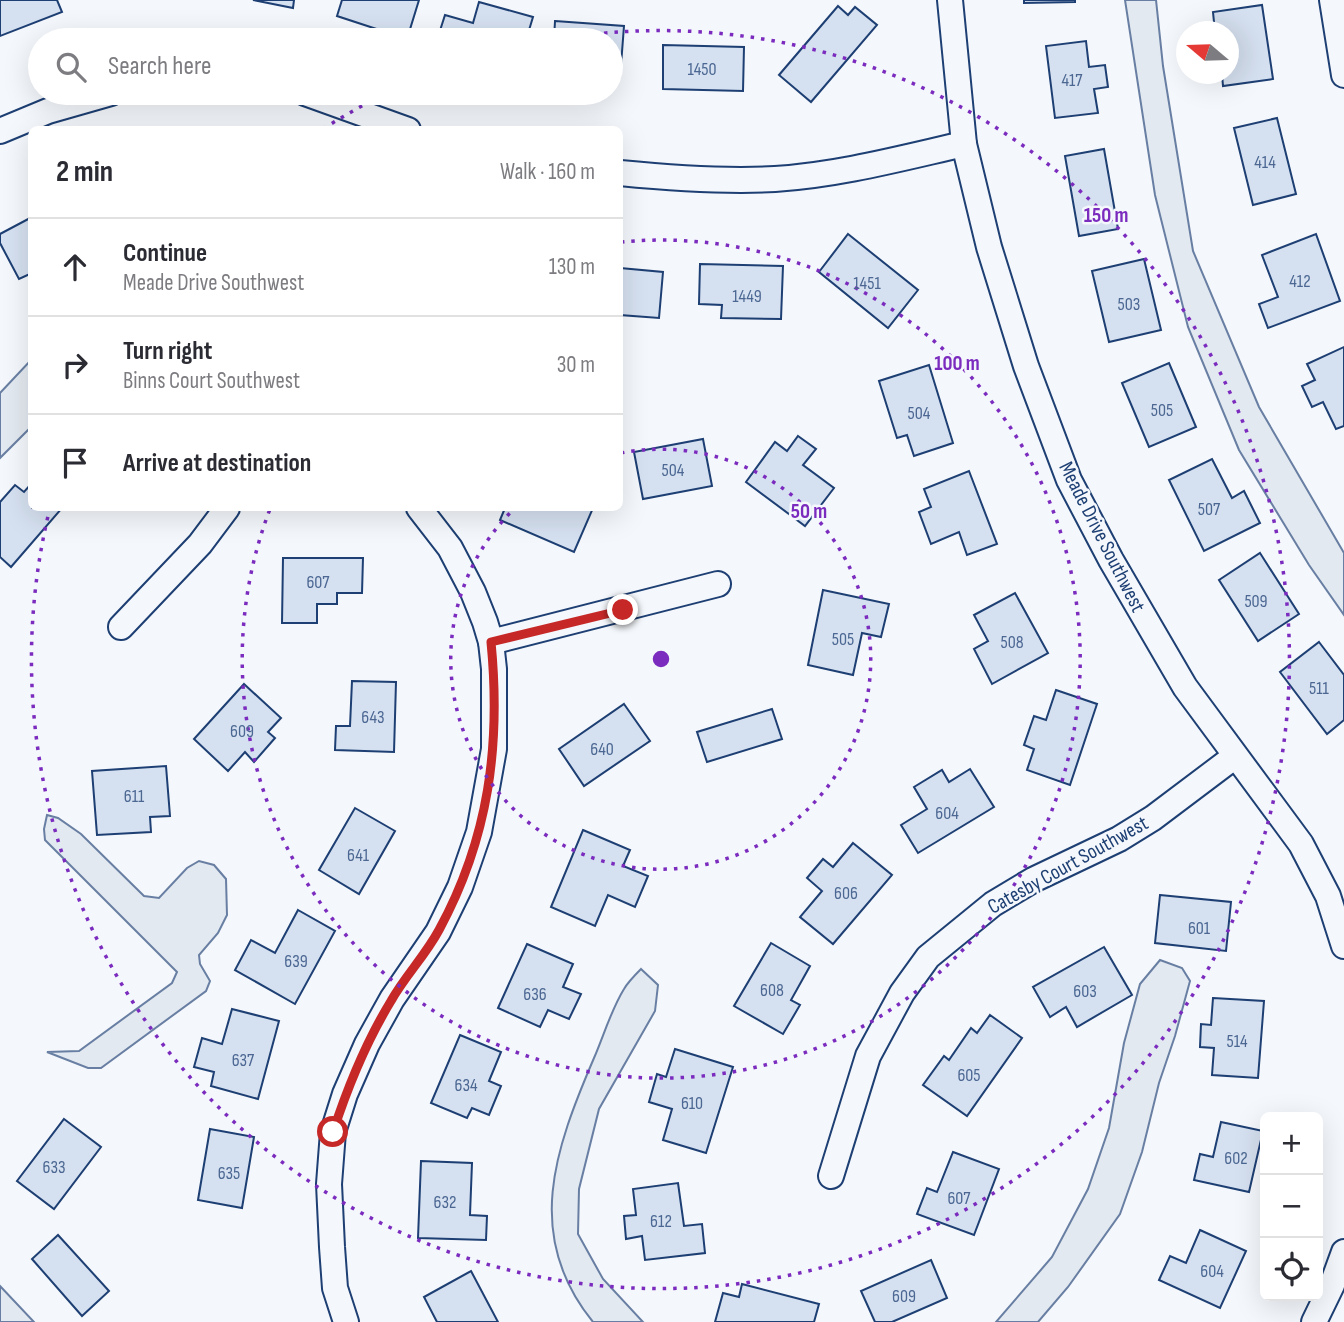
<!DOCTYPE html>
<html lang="en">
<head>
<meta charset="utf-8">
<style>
  body { margin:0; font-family:"Sofia Sans Condensed",sans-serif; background:#f2f2f3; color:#2b2b33 }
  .controls { position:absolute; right:21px; bottom:21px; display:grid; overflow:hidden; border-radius:10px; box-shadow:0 7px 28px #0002 }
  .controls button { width:63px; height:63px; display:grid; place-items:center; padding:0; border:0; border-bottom:2px solid #e1e1e2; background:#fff; color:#2b2b33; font:35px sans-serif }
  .compass { position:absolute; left:1176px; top:21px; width:63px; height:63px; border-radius:50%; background:#fff; box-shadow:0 7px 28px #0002; rotate:289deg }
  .stop { position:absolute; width:21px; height:21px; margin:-16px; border:5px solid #c62828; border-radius:50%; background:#fff }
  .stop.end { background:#c62828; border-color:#fff; box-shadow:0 2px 7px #0008 }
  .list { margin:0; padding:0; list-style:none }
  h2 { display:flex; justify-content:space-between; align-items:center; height:91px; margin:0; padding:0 28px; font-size:30px }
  h2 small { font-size:23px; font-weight:400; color:#7c7c81 }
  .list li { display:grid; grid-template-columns:46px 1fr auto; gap:21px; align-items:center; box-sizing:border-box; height:98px; padding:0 28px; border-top:2px solid #e1e1e2 }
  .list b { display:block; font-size:26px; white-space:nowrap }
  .list p { margin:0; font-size:23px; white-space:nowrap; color:#7c7c81 }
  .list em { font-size:23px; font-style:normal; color:#7c7c81 }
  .icon { flex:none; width:38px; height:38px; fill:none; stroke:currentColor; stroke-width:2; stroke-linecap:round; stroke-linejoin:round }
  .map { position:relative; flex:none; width:1344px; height:1322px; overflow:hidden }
  .search { position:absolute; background:#fff; box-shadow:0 7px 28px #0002; left:28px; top:28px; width:595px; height:77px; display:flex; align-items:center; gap:18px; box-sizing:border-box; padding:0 24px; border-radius:38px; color:#7c7c81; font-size:26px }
  .panel { position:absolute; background:#fff; box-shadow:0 7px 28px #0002; left:28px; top:126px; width:595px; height:385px; border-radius:10px }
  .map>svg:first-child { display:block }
  .green { fill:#e3e9f0; stroke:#687fa3; stroke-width:2 }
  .building { fill:#d5e0f0; stroke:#1d3f73; stroke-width:2 }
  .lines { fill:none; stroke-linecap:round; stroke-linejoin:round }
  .street-casing { stroke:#1d3f73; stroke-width:28 }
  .street { stroke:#f4f7fb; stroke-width:24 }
  .route { stroke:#c62828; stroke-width:9 }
  .ring { fill:none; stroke:#7b2cbf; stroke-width:3.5; stroke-dasharray:3.5 7 }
  .labels { text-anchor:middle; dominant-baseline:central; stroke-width:5; stroke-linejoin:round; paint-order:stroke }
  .number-label { font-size:18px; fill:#4b6792 }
  .street-label { font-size:21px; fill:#1d3f73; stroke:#f4f7fb }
  .centre { fill:#7b2cbf; stroke:#f4f7fb; stroke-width:3.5 }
  .ring-label { font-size:21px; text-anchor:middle; font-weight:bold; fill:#7b2cbf; stroke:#f4f7fb; stroke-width:5; stroke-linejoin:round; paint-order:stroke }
</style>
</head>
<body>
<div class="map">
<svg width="1344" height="1322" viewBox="0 0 1344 1322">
  <rect width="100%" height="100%" fill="#f4f7fb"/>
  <!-- green -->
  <g class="green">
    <path d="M 1125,0 L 1156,0 L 1163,66 L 1193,251 L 1259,407 L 1344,553 L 1344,615 L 1309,565 L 1239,450 L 1188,327 L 1155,195 Z"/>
    <path d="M 31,360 L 31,427 L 0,458 L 0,393 Z"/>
    <path d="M 47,815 L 58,818 L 81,834 L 144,896 L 159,898 L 187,868 L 199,861 L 214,865 L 226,879 L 227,915 L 218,933 L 199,955 L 200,964 L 210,981 L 206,991 L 101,1068 L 88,1068 L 47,1052 L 79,1051 L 172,983 L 177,972 L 45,840 L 44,829 Z"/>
    <path d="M 1160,960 L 1182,968 L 1190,981 L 1175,1036 L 1159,1083 L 1142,1152 L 1120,1214 L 1068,1287 L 1038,1322 L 996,1322 L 1052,1257 L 1088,1189 L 1109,1128 L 1124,1043 L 1140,984 Z"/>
    <path d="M 641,969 L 658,985 L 655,1011 L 599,1109 L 579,1189 L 578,1234 L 603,1279 L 643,1322 L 593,1322 C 523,1236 555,1149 594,1058 C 604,1035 611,1010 624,989 C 628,982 635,975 641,969 Z"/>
    <path d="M 0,1286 L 34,1322 L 0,1322 Z"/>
  </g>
  <!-- building -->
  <g class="building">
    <path d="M 0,0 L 57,0 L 62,12 L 0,36 Z"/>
    <path d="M 253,0 L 294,0 L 293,8 Z"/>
    <path d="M 342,0 L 419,0 L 407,39 L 337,16 Z"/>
    <path d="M 1024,0 L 1075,0 L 1075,2 L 1024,3 Z"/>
    <path d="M 479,2 L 533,17 L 526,40 L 437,40 L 445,15 L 473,23 Z"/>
    <path d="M 1262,5 L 1273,79 L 1223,86 L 1222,74 L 1228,74 L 1228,32 L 1215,32 L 1213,12 Z"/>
    <path d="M 838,6 L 848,15 L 855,7 L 877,25 L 811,102 L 779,75 Z"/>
    <path d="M 555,21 L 624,26 L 620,78 L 611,77 L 611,40 L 554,40 Z"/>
    <path d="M 1086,41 L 1089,67 L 1105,65 L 1108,87 L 1094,89 L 1098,113 L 1055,118 L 1046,46 Z"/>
    <path d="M 663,45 L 744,47 L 743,91 L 663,89 Z"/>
    <path d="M 1277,118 L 1296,194 L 1253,205 L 1234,128 Z"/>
    <path d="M 1104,149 L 1118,229 L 1079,236 L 1065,156 Z"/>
    <path d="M 32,217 L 32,273 L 19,279 L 0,243 L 0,234 Z"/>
    <path d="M 848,234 L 918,290 L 888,328 L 819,272 Z"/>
    <path d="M 1316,234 L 1340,301 L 1268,328 L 1259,304 L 1278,297 L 1262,255 Z"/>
    <path d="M 1144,259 L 1161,330 L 1109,342 L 1092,271 Z"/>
    <path d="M 700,264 L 783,266 L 781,319 L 721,318 L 722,305 L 699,304 Z"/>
    <path d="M 620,268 L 663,272 L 659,318 L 620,315 Z"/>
    <path d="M 1344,347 L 1344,426 L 1336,429 L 1323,402 L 1312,407 L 1302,386 L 1315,380 L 1307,364 Z"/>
    <path d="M 1169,363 L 1196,427 L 1149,447 L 1122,383 Z"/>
    <path d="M 929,365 L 953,443 L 914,456 L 907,435 L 897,438 L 879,381 Z"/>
    <path d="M 798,436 L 816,449 L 803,465 L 834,488 L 805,526 L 746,482 L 775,442 L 787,451 Z"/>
    <path d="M 703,439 L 712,486 L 643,499 L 634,452 Z"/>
    <path d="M 1212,459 L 1232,498 L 1244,491 L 1260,523 L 1204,551 L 1169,480 Z"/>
    <path d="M 969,471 L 997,544 L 967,555 L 959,532 L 931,544 L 919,512 L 931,507 L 924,489 Z"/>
    <path d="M 32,483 L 32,508 L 62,508 L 11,567 L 0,557 L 0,502 L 15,485 L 24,492 Z"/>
    <path d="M 505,508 L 593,508 L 574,552 L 500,520 Z"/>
    <path d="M 1260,553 L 1299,614 L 1258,641 L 1219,580 Z"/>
    <path d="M 283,558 L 363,558 L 362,593 L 337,593 L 337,604 L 317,604 L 317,623 L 282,623 Z"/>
    <path d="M 823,590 L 889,604 L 881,637 L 862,633 L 853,675 L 808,665 Z"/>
    <path d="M 1015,593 L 1048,653 L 992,684 L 974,649 L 988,641 L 974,615 Z"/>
    <path d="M 1319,642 L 1344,675 L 1344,720 L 1327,734 L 1280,672 Z"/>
    <path d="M 352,681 L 396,682 L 394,752 L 335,750 L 336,726 L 350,726 Z"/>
    <path d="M 244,684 L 281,718 L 268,732 L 275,738 L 254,762 L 245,752 L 228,771 L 194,739 Z"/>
    <path d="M 1056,690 L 1097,704 L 1070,785 L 1027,770 L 1034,749 L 1024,745 L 1034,716 L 1046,720 Z"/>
    <path d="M 624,704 L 650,741 L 584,786 L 559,749 Z"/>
    <path d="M 772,709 L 782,739 L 707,762 L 697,732 Z"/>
    <path d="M 166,766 L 170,816 L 150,817 L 151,832 L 97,835 L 92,771 Z"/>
    <path d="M 970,769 L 994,807 L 918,853 L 901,825 L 927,809 L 914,787 L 942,770 L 949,782 Z"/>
    <path d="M 355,808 L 395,831 L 359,894 L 319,870 Z"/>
    <path d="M 583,830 L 630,850 L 623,866 L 648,876 L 635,907 L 608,895 L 595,926 L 551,907 Z"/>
    <path d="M 853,843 L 892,875 L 833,944 L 800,917 L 822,891 L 807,878 L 823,859 L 833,867 Z"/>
    <path d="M 1160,895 L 1231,902 L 1226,951 L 1155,943 Z"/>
    <path d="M 298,910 L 335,931 L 295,1004 L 235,970 L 251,940 L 275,953 Z"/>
    <path d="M 771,943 L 810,966 L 791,1000 L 800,1005 L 783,1034 L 734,1006 Z"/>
    <path d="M 527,944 L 573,964 L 563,987 L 581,994 L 569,1019 L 548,1010 L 540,1027 L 498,1008 Z"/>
    <path d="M 1104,947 L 1132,995 L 1077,1027 L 1066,1007 L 1050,1017 L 1033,987 Z"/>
    <path d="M 1213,998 L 1264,1001 L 1258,1078 L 1212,1075 L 1214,1048 L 1200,1047 L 1201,1024 L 1211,1025 Z"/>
    <path d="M 232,1009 L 279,1021 L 258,1099 L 211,1086 L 214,1072 L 194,1067 L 202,1038 L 222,1044 Z"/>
    <path d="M 990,1015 L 1022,1038 L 967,1116 L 923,1085 L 944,1056 L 949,1060 L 971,1028 L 977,1033 Z"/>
    <path d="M 460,1035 L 501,1052 L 489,1081 L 501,1086 L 489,1115 L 472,1108 L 467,1118 L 431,1103 Z"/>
    <path d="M 675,1049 L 733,1067 L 706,1153 L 663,1140 L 672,1109 L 649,1102 L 657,1074 L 666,1077 Z"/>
    <path d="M 64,1119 L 101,1147 L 54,1209 L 17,1181 Z"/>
    <path d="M 1221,1122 L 1263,1131 L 1249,1192 L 1194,1180 L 1200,1154 L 1213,1157 Z"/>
    <path d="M 210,1129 L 254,1137 L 242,1208 L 198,1200 Z"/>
    <path d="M 953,1152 L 999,1169 L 974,1235 L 917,1214 L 927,1188 L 937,1192 Z"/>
    <path d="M 421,1161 L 472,1163 L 470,1215 L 487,1216 L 486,1240 L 418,1238 Z"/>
    <path d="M 678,1183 L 684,1226 L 702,1224 L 705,1253 L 645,1260 L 642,1236 L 626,1239 L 624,1216 L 636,1215 L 633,1189 Z"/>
    <path d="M 1200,1230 L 1246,1251 L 1220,1308 L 1159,1280 L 1170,1256 L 1186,1263 Z"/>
    <path d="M 58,1235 L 109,1291 L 82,1316 L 32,1259 Z"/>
    <path d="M 931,1260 L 947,1298 L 892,1322 L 875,1322 L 861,1291 Z"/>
    <path d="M 471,1271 L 498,1322 L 437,1322 L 424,1297 Z"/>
    <path d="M 742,1284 L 819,1304 L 814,1322 L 715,1322 L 723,1293 L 739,1297 Z"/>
  </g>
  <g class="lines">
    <!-- street casing -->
    <g class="street-casing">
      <g id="street">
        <path d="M 950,0 L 964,144 L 989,247 L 1026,366 L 1069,480 L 1111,560 L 1185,687 L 1301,844 L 1328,896 L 1344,946"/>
        <path d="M 1332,0 L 1344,75"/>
        <path d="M 305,93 L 408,130"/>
        <path d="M 0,131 L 48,111 L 111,93"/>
        <path d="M 620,173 C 671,178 723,182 775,179 C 839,175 902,158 964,144"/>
        <path d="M 121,627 L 200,544 L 227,508"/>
        <path d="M 491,642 L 718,584"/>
        <path d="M 831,1176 L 868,1056 L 902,993 L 928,957 L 993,904 L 1033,880 L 1119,839 L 1153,818 L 1234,757"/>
        <path d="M 346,1322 L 335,1288 L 332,1247 L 329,1184 L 333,1132 L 345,1094 L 367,1044 L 392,999 L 438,932 L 460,887 L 479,832 L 494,749 L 494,669 L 491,642 L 485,622 L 473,592 L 450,548 L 419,508"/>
        <path d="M 1314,1322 L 1332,1285 L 1344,1252"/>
      </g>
    </g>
    <!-- street -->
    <use href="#street" class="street"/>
  </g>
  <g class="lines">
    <!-- route -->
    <path class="route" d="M 333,1132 C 348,1086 366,1042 391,1001 C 405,976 425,956 439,930 C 489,838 501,745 491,642 L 623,610"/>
  </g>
  <!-- distance rings -->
  <g class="ring">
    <path d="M621 453A210 210 0 1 1 515 508"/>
    <path d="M621 242A419 419 0 1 1 270 509"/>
    <path d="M323 129A629 629 0 0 1 385 94M552 40A629 629 0 1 1 49 512"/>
  </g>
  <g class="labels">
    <!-- number labels -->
    <g class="number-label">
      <text x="702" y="69">1450</text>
      <text x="1072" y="80">417</text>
      <text x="1265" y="162">414</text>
      <text x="1300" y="281">412</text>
      <text x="867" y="283">1451</text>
      <text x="747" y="296">1449</text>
      <text x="1129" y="304">503</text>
      <text x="1162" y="410">505</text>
      <text x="919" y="413">504</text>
      <text x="673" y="470">504</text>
      <text x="1209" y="509">507</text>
      <text x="318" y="582">607</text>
      <text x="1256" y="601">509</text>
      <text x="843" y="639">505</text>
      <text x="1012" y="642">508</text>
      <text x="1319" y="688">511</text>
      <text x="373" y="717">643</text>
      <text x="242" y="731">609</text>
      <text x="602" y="749">640</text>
      <text x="134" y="796">611</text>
      <text x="947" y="813">604</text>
      <text x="358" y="855">641</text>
      <text x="846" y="893">606</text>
      <text x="1199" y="928">601</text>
      <text x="296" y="961">639</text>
      <text x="772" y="990">608</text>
      <text x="1085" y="991">603</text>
      <text x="535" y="994">636</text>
      <text x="1237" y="1041">514</text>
      <text x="243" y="1060">637</text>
      <text x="969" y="1075">605</text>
      <text x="466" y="1085">634</text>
      <text x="692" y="1103">610</text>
      <text x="1236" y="1158">602</text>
      <text x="54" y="1167">633</text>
      <text x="229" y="1173">635</text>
      <text x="959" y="1198">607</text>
      <text x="445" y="1202">632</text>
      <text x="661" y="1221">612</text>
      <text x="1212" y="1271">604</text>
      <text x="904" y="1296">609</text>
    </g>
    <!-- street labels -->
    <g class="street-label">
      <text transform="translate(1102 537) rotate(63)">Meade Drive Southwest</text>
      <text transform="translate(1068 865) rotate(-29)">Catesby Court Southwest</text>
    </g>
  </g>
  <circle cx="661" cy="659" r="10" class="centre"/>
  <g class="ring-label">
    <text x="1106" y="222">150 m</text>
    <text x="957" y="370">100 m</text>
    <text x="809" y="518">50 m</text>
  </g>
</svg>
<div class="controls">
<button>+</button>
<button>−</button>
<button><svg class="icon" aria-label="locate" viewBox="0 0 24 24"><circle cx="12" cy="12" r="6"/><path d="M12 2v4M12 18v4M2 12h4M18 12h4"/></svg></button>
</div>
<svg class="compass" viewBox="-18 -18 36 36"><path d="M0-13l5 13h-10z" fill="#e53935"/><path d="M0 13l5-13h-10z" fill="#7c7c81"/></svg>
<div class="stop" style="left:333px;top:1132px"></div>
<div class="stop end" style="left:623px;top:610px"></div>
<div class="search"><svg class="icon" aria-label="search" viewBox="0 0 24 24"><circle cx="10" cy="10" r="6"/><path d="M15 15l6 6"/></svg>Search here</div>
<section class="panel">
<h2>2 min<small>Walk · 160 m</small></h2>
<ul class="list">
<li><svg class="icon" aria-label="ahead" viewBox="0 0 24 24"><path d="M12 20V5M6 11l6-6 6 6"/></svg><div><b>Continue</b><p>Meade Drive Southwest</p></div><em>130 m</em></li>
<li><svg class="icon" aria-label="right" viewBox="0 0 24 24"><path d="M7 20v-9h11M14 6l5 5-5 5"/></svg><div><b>Turn right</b><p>Binns Court Southwest</p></div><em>30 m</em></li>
<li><svg class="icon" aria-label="arrive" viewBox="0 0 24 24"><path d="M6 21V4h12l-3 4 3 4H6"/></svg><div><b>Arrive at destination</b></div></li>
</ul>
</section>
</div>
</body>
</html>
